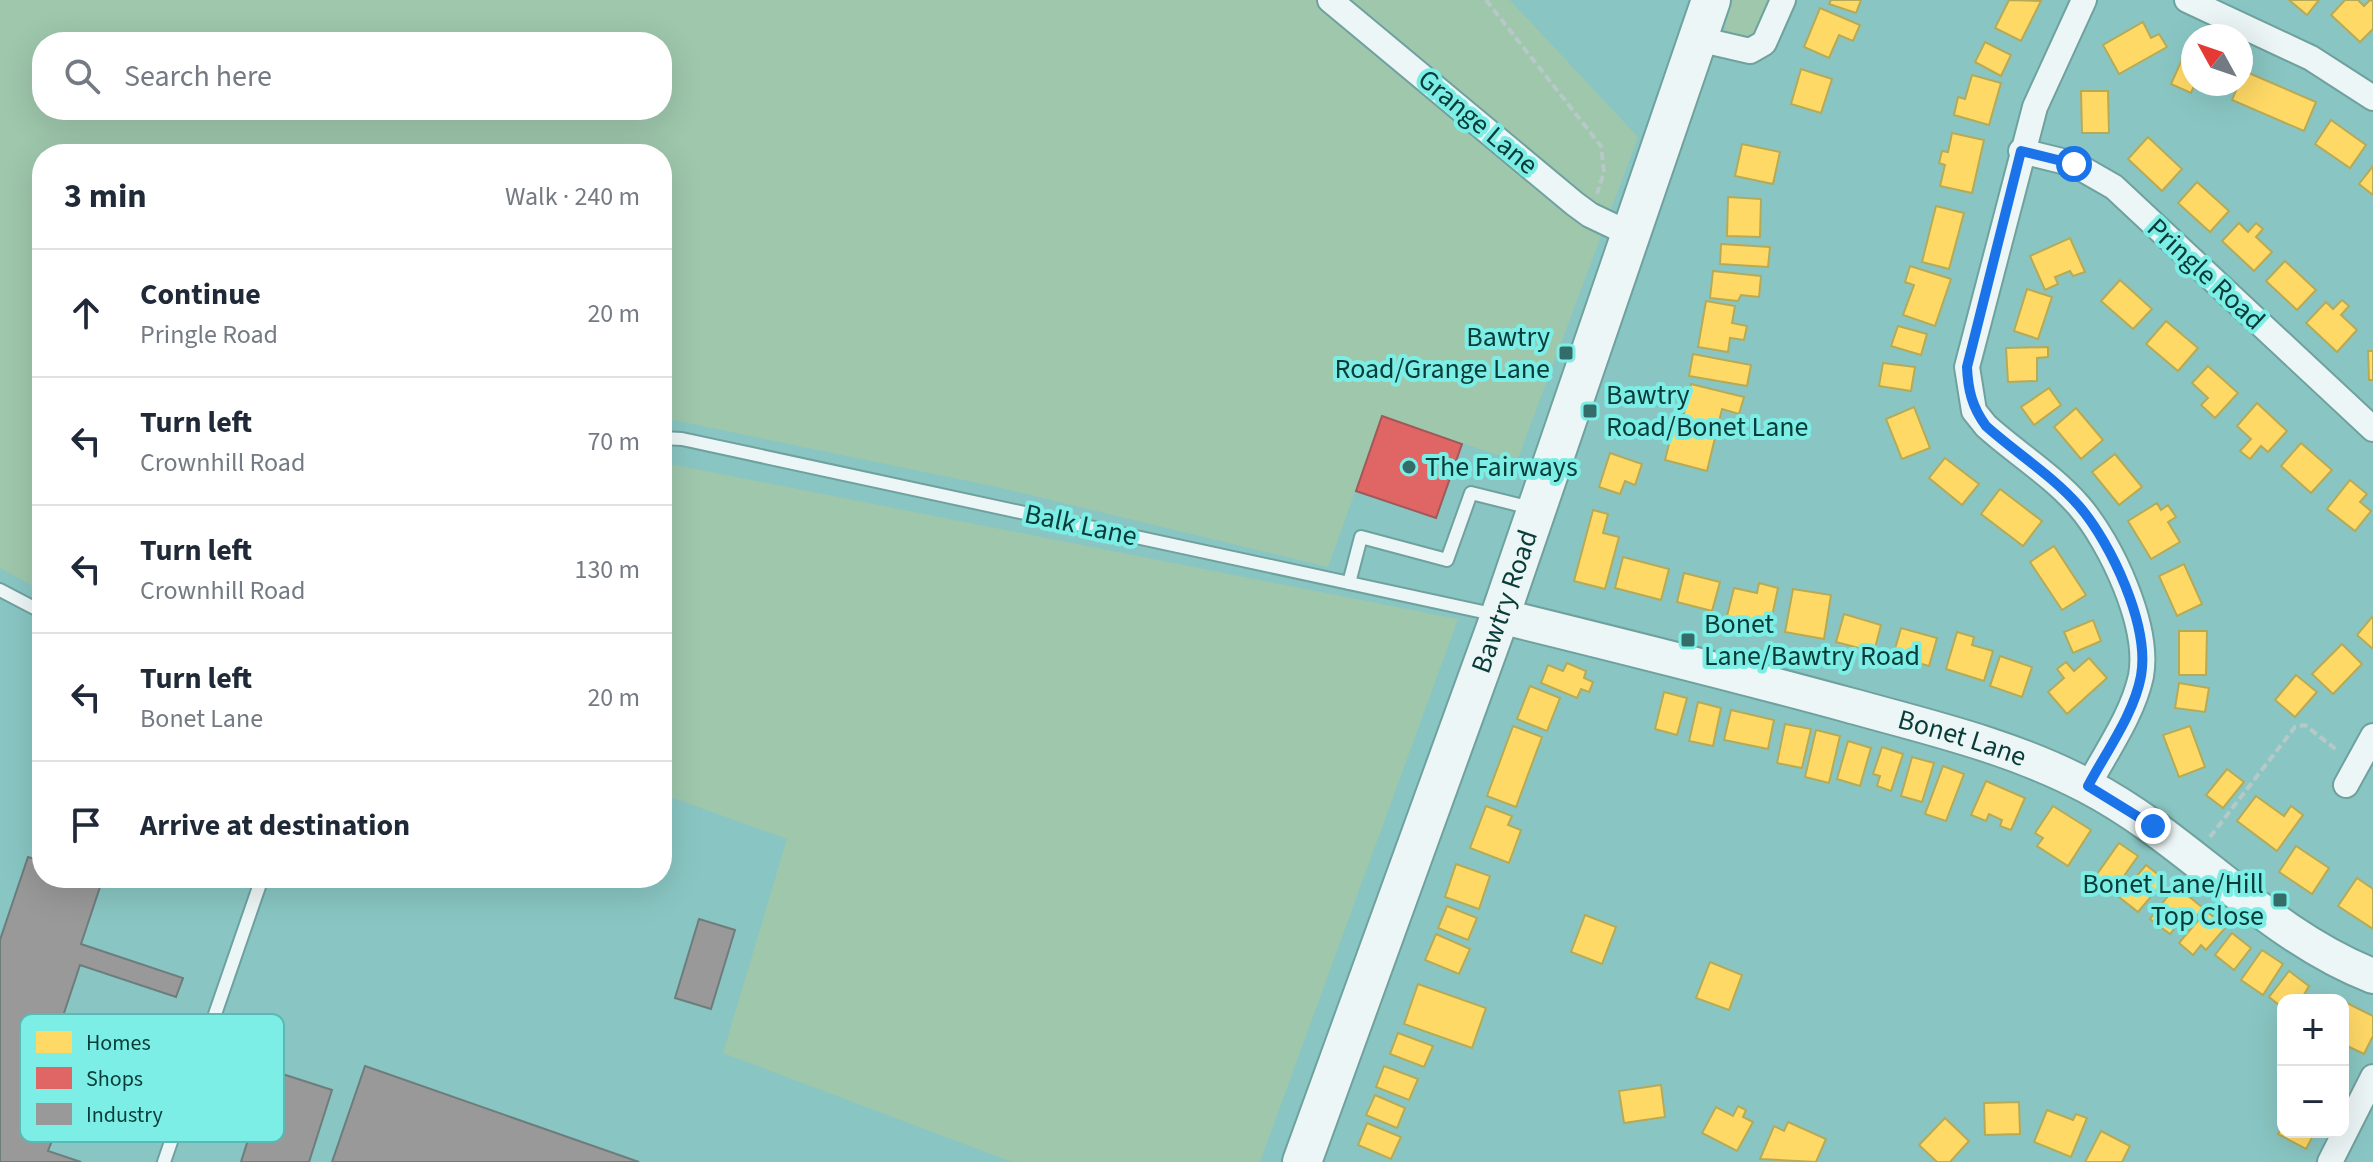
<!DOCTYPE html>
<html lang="en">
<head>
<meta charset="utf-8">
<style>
  body { margin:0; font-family:"Source Sans 3",sans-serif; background:#f6f6f7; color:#1f2937 }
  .controls { position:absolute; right:24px; bottom:24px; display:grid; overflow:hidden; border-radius:16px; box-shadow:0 8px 32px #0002 }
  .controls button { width:72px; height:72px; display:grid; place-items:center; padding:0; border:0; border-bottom:2px solid #e0e1e3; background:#fff; color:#1f2937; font:40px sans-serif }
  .compass { position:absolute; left:2181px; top:24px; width:72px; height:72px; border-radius:50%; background:#fff; box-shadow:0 8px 32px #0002; rotate:310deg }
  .stop { position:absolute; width:24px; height:24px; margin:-18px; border:6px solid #1a73e8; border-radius:50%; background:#fff }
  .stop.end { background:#1a73e8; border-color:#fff; box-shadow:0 2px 8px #0008 }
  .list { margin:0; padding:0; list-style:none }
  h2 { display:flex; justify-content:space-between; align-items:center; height:104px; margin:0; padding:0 32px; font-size:34px }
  h2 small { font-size:26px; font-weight:400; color:#747a83 }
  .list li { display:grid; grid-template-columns:52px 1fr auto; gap:24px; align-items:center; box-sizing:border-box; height:128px; padding:0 32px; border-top:2px solid #e0e1e3 }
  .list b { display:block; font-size:30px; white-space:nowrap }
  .list p { margin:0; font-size:26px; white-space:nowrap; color:#747a83 }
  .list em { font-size:26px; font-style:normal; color:#747a83 }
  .icon { flex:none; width:44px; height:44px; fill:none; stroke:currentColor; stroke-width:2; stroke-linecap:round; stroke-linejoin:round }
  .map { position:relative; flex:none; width:2373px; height:1162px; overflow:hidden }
  .search { position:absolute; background:#fff; box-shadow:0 8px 32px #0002; left:32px; top:32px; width:640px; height:88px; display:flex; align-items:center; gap:20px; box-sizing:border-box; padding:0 28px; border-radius:32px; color:#747a83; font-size:30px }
  .panel { position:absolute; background:#fff; box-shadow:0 8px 32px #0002; left:32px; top:144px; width:640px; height:744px; border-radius:32px }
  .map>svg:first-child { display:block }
  .green { fill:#9ec7ac; fill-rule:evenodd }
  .homes { fill:#ffd966; stroke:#b5aa58; stroke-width:2 }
  .shops { fill:#e06666; stroke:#9f5958; stroke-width:2 }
  .industry { fill:#999; stroke:#6d7d7c; stroke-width:2 }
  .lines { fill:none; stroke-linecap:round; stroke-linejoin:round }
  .lane-casing { stroke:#6fa19f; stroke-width:16 }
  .street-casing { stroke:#6fa19f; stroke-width:28 }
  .secondary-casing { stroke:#6fa19f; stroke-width:38 }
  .primary-casing { stroke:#6fa19f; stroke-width:42 }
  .path { stroke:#b6c9c8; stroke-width:4; stroke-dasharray:8 4; stroke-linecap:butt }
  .lane { stroke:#edf6f6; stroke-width:12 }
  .street { stroke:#edf6f6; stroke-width:24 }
  .secondary { stroke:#edf6f6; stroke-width:34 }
  .primary { stroke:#edf6f6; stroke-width:38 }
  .route { stroke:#1a73e8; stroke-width:10 }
  .poi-dot { fill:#346c69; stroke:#7deee6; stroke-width:3 }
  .labels { text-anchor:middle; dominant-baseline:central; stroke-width:8; stroke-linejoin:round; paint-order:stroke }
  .street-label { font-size:28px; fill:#073c39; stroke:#7deee6 }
  .poi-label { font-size:28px; fill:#073c39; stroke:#7deee6; text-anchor:start }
  .key { fill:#7deee6; stroke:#5ab9b2; stroke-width:2 }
  .key-label { font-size:22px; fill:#073c39 }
</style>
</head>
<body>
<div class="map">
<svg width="2373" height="1162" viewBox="0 0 2373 1162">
  <rect width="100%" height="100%" fill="#89c6c3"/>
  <!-- green -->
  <g class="green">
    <path d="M 0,0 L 1510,0 L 1638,137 L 1517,461 L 1382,417 L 1328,567 L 997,487 L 673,420 L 662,422 L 662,154 L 42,154 L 42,591 L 0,568 ZM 42,42 L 662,42 L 662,110 L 42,110 Z"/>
    <path d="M 1733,0 L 1773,0 C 1766,22 1760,35 1738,44 L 1728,39 L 1725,26 Z"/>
    <path d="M 675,465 L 1458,619 L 1260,1162 L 1012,1162 L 723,1053 L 787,839 L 662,794 L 662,468 Z"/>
  </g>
  <!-- homes -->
  <g class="homes">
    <path d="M 1831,0 L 1861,0 L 1856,13 L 1829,4 Z"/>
    <path d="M 2009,0 L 2041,1 L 2021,41 L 1995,28 Z"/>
    <path d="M 2289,0 L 2319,0 L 2307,15 Z"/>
    <path d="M 2345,0 L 2358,0 L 2364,6 L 2370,0 L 2373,1 L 2373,29 L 2360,42 L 2331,15 Z"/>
    <path d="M 1820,8 L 1860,25 L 1853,41 L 1839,35 L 1829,58 L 1804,47 Z"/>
    <path d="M 2143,22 L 2151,38 L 2159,34 L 2167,47 L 2119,74 L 2103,45 Z"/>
    <path d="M 1985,42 L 2011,55 L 2001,76 L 1975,62 Z"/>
    <path d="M 2188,46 L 2193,48 L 2195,84 L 2191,93 L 2171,84 Z"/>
    <path d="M 1801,69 L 1832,79 L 1821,113 L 1791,104 Z"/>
    <path d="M 2244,71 L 2316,102 L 2304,131 L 2232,100 Z"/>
    <path d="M 1972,75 L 2001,83 L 1989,125 L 1954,115 L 1958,97 L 1965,99 Z"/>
    <path d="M 2081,91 L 2108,91 L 2109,133 L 2082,133 Z"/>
    <path d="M 2331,120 L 2366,145 L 2350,168 L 2315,144 Z"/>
    <path d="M 1952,133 L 1984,140 L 1972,193 L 1940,186 L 1945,165 L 1939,163 L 1942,151 L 1948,152 Z"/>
    <path d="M 2148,137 L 2182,169 L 2162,191 L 2128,159 Z"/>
    <path d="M 1742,144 L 1780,152 L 1773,184 L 1735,176 Z"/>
    <path d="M 2373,166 L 2373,195 L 2359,184 Z"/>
    <path d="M 2197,182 L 2229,211 L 2210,232 L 2178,203 Z"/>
    <path d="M 1728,197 L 1761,199 L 1760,237 L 1727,236 Z"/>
    <path d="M 1936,206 L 1964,213 L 1949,269 L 1922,262 Z"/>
    <path d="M 2239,223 L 2248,232 L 2256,223 L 2263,229 L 2256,237 L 2272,252 L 2254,271 L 2222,241 Z"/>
    <path d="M 2070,238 L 2085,272 L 2073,276 L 2070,271 L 2055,277 L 2058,284 L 2045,290 L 2030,256 Z"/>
    <path d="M 1721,244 L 1770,247 L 1768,267 L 1720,264 Z"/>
    <path d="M 2285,261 L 2316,290 L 2297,310 L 2266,281 Z"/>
    <path d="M 1910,266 L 1951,279 L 1935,326 L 1903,315 L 1914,285 L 1905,282 Z"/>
    <path d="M 1713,271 L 1761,276 L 1759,297 L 1741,295 L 1738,301 L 1710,298 Z"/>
    <path d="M 2120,280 L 2152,309 L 2133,329 L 2101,301 Z"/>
    <path d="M 2027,289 L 2052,297 L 2038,339 L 2014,331 Z"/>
    <path d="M 2342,300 L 2349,306 L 2341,315 L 2357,330 L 2337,352 L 2306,323 L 2326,302 L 2333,309 Z"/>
    <path d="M 1706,301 L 1735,306 L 1732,323 L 1747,326 L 1744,340 L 1730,338 L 1728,352 L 1698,347 Z"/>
    <path d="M 2166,321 L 2198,348 L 2178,371 L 2146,344 Z"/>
    <path d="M 1898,326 L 1927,334 L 1921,355 L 1891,346 Z"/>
    <path d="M 2048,347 L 2048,357 L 2037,358 L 2037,381 L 2008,382 L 2006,348 Z"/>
    <path d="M 2368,351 L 2373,351 L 2373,380 L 2369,380 Z"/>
    <path d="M 1693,354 L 1751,365 L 1747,386 L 1689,376 Z"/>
    <path d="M 1883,363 L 1915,367 L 1911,391 L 1879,386 Z"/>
    <path d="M 2208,366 L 2238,393 L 2215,418 L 2201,405 L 2208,398 L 2192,383 Z"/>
    <path d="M 1691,384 L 1744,397 L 1739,414 L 1722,409 L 1707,471 L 1665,460 L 1677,412 L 1684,414 Z"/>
    <path d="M 2049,388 L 2061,405 L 2034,425 L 2021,407 Z"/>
    <path d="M 2257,403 L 2287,431 L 2268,452 L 2261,446 L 2250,459 L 2240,451 L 2251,439 L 2237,426 Z"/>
    <path d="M 1914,407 L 1930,448 L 1902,459 L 1886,419 Z"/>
    <path d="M 2076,408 L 2103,440 L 2081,459 L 2054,427 Z"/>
    <path d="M 2301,443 L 2332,470 L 2311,493 L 2281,466 Z"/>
    <path d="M 1610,453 L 1642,464 L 1635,485 L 1625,481 L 1620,494 L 1599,487 Z"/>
    <path d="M 2115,454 L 2142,487 L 2119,505 L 2092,472 Z"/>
    <path d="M 1945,458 L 1979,484 L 1962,505 L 1929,478 Z"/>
    <path d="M 2350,480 L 2367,494 L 2360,502 L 2371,511 L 2355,531 L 2327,509 Z"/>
    <path d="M 2000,489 L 2042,521 L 2023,546 L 1981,514 Z"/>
    <path d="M 2157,503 L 2161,510 L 2168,505 L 2176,517 L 2168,522 L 2180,542 L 2151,559 L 2128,521 Z"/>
    <path d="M 1593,510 L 1608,514 L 1603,533 L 1619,537 L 1605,589 L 1574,581 Z"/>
    <path d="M 2054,546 L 2086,595 L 2062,610 L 2030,562 Z"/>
    <path d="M 1623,557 L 1669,569 L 1661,600 L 1615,588 Z"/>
    <path d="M 2184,564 L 2202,604 L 2177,616 L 2159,576 Z"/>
    <path d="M 1684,573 L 1720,582 L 1712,611 L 1677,602 Z"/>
    <path d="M 1759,583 L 1778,588 L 1770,626 L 1727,616 L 1734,588 L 1757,593 Z"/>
    <path d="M 1793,589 L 1831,595 L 1824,639 L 1785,632 Z"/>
    <path d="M 1844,614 L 1881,625 L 1874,652 L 1836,642 Z"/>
    <path d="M 2373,616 L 2373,649 L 2357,635 Z"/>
    <path d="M 2093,620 L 2101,641 L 2073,653 L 2064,632 Z"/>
    <path d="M 1901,628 L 1937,638 L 1929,666 L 1893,656 Z"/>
    <path d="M 2179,631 L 2207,631 L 2206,675 L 2179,675 Z"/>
    <path d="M 1957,632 L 1974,637 L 1972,645 L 1993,651 L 1984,681 L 1946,669 Z"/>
    <path d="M 2342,644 L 2362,664 L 2333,694 L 2312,674 Z"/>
    <path d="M 2000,656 L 2032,667 L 2022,697 L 1990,686 Z"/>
    <path d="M 2089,658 L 2107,678 L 2067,714 L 2048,692 L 2064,678 L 2057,669 L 2066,662 L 2074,671 Z"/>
    <path d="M 1567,663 L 1586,671 L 1584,678 L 1593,682 L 1589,692 L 1581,689 L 1577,698 L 1541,683 L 1548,665 L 1563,671 Z"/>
    <path d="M 2296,675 L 2317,692 L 2295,717 L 2275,700 Z"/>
    <path d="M 2179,683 L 2209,688 L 2205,712 L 2175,708 Z"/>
    <path d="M 1530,686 L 1560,698 L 1547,731 L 1517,719 Z"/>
    <path d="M 1664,692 L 1687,698 L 1677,735 L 1655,729 Z"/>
    <path d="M 1698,702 L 1721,708 L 1713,746 L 1689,741 Z"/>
    <path d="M 1731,710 L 1774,720 L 1768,749 L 1724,740 Z"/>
    <path d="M 1785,724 L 1811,729 L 1802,768 L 1777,763 Z"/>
    <path d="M 1513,726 L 1542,737 L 1516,807 L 1487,796 Z"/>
    <path d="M 2190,726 L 2205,767 L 2179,777 L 2163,735 Z"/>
    <path d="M 1816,730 L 1840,736 L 1829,783 L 1805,777 Z"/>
    <path d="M 1848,741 L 1871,748 L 1860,786 L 1837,779 Z"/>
    <path d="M 1882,747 L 1903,754 L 1891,791 L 1877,786 L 1880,776 L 1873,774 Z"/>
    <path d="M 1912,757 L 1934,763 L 1922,802 L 1901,796 Z"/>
    <path d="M 1943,766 L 1964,774 L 1946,821 L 1925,814 Z"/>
    <path d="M 2227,769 L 2244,782 L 2223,808 L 2206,795 Z"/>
    <path d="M 1986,781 L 2025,798 L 2011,830 L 2000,826 L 2002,820 L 1989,814 L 1986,821 L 1971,815 Z"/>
    <path d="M 2256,796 L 2284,816 L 2291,806 L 2303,815 L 2277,851 L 2237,821 Z"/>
    <path d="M 1486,806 L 1512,816 L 1508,825 L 1521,830 L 1509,863 L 1470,848 Z"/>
    <path d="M 2053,806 L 2091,830 L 2068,866 L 2037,846 L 2043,838 L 2035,833 Z"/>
    <path d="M 2119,843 L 2138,856 L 2114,890 L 2095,877 Z"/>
    <path d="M 2296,846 L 2329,868 L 2312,894 L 2279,872 Z"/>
    <path d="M 1456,864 L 1490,876 L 1479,909 L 1445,897 Z"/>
    <path d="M 2146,865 L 2165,880 L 2138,912 L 2119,897 Z"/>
    <path d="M 2357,878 L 2373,889 L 2373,929 L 2338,906 Z"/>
    <path d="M 2176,886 L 2203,908 L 2186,930 L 2178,924 L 2170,934 L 2150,919 Z"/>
    <path d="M 1447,906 L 1477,918 L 1468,940 L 1438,928 Z"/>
    <path d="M 2206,911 L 2226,927 L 2206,950 L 2201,945 L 2193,955 L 2179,943 Z"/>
    <path d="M 1585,915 L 1616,927 L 1602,964 L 1571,952 Z"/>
    <path d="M 2232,933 L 2251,948 L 2234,970 L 2215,955 Z"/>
    <path d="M 1436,934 L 1470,949 L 1459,974 L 1425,960 Z"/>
    <path d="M 2262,950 L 2283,964 L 2263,995 L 2241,980 Z"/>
    <path d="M 1710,962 L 1742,975 L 1729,1010 L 1696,998 Z"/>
    <path d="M 2289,971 L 2309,986 L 2301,1000 L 2283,1000 L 2283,1008 L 2269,997 Z"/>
    <path d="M 1418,984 L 1486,1008 L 1472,1048 L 1404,1024 Z"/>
    <path d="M 2343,1001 L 2373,1016 L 2373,1036 L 2364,1054 L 2343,1044 Z"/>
    <path d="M 1398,1033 L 1433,1046 L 1424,1067 L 1390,1054 Z"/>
    <path d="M 1384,1066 L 1418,1079 L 1409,1100 L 1376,1087 Z"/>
    <path d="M 1661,1085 L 1665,1117 L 1624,1123 L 1619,1091 Z"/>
    <path d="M 1375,1095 L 1405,1108 L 1397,1128 L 1366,1115 Z"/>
    <path d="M 2019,1102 L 2020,1134 L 1985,1135 L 1984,1103 Z"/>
    <path d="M 1738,1106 L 1746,1110 L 1743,1117 L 1753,1122 L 1737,1151 L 1702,1133 L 1716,1107 L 1733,1116 Z"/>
    <path d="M 2047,1110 L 2073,1120 L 2076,1114 L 2087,1118 L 2071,1157 L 2034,1142 Z"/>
    <path d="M 1945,1118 L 1969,1141 L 1950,1162 L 1937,1162 L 1919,1145 Z"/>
    <path d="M 1788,1122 L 1826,1139 L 1816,1162 L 1760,1159 L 1774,1126 L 1784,1131 Z"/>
    <path d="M 1367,1123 L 1401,1137 L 1391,1159 L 1358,1145 Z"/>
    <path d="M 2283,1126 L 2283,1132 L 2315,1132 L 2306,1149 L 2278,1134 Z"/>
    <path d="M 2101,1131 L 2130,1146 L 2122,1162 L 2085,1162 Z"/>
  </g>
  <!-- shops -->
  <path class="shops" d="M 1382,416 L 1462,444 L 1436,518 L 1356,491 Z"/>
  <!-- industry -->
  <g class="industry">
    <path d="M 28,857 L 42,861 L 42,878 L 102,881 L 81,944 L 183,978 L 176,997 L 80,965 L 44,1073 L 84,1086 L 75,1114 L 39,1102 L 31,1125 L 55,1133 L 48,1151 L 81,1162 L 0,1162 L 0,940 Z"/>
    <path d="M 699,919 L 735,930 L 711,1009 L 675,998 Z"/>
    <path d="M 365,1066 L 639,1162 L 332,1162 Z"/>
    <path d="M 270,1070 L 332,1090 L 309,1162 L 241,1162 Z"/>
  </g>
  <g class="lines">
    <!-- lane casing -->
    <g class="lane-casing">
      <g id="lane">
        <path d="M 662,438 L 682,439 L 1497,615"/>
        <path d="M 1349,583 L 1361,537 L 1447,560 L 1471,493 L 1531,508"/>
        <path d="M 0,590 L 42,612"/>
        <path d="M 164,1162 L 262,878"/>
      </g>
    </g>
    <!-- street casing -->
    <g class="street-casing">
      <g id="street">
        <path d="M 1330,0 L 1575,204 L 1590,215 L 1632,235"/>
        <path d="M 2084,0 L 2035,107 L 1967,367 L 1974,411 L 1986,426 C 2016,453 2053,476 2079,506 C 2111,543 2150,626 2141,676 C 2133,714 2106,752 2088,786"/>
        <path d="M 2187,0 L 2311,58 L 2373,98"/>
        <path d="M 1698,39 L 1750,51 L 1764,43 L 1783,0"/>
        <path d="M 2021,151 L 2074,164 L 2114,187 L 2373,429"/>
        <path d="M 2346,785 L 2373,736"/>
        <path d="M 2330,1162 L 2373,1077"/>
      </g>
    </g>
    <!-- secondary casing -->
    <g class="secondary-casing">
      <g id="secondary">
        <path id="s1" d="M 1500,616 C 1618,645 1735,674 1852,706 C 1932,728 2013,747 2087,786 C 2189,839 2265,934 2373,976"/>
      </g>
    </g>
    <!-- primary casing -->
    <g class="primary-casing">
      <g id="primary">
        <path id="s2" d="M 1302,1162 L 1500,616 L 1711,0"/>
      </g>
    </g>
    <!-- path -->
    <g class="path">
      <path d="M 1486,0 L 1601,146 L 1604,172 L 1597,194"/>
      <path d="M 2210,837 L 2295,727 L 2305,725 L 2338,751"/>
    </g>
    <!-- lane -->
    <use href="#lane" class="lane"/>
    <!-- street -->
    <use href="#street" class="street"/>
    <!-- secondary -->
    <use href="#secondary" class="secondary"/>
    <!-- primary -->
    <use href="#primary" class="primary"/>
  </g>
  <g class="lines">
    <!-- route -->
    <path class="route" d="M 2074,164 L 2021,151 L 1967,367 C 1968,390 1972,407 1986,426 C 2016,453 2053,476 2079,506 C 2111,543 2150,626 2141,676 C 2134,714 2106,752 2088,786 L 2153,826"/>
  </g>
  <!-- markers -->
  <g class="poi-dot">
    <rect x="1558" y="345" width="16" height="16" rx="4"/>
    <rect x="1582" y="403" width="16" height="16" rx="4"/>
    <circle cx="1409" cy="467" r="8"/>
    <rect x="1680" y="632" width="16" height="16" rx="4"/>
    <rect x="2272" y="892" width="16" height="16" rx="4"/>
  </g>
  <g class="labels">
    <!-- street labels -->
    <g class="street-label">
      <text transform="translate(1478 122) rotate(40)">Grange Lane</text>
      <text transform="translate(2206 274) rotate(43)">Pringle Road</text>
      <text transform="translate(1081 525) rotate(12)">Balk Lane</text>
      <text stroke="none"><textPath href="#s2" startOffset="596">Bawtry Road</textPath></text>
      <text stroke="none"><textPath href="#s1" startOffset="478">Bonet Lane</textPath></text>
    </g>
    <!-- poi labels -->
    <g class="poi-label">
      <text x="1550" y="337" text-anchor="end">Bawtry<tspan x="1550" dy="32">Road/Grange Lane</tspan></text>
      <text x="1606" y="395">Bawtry<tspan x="1606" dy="32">Road/Bonet Lane</tspan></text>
      <text x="1425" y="467">The Fairways</text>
      <text x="1704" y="624">Bonet<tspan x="1704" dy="32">Lane/Bawtry Road</tspan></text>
      <text x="2264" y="884" text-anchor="end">Bonet Lane/Hill<tspan x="2264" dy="32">Top Close</tspan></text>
    </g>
  </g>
  <!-- legend -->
  <rect x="20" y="1014" width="264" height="128" rx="12" class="key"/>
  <rect x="36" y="1031" width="36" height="22" fill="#ffd966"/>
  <rect x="36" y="1067" width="36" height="22" fill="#e06666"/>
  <rect x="36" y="1103" width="36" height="22" fill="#999"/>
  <g class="key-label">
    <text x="86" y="1050">Homes</text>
    <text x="86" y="1086">Shops</text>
    <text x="86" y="1122">Industry</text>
  </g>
</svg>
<div class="controls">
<button>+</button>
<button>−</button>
</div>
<svg class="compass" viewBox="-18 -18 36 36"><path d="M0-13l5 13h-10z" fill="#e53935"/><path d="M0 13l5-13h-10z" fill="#747a83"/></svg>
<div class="stop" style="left:2074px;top:164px"></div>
<div class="stop end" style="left:2153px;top:826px"></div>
<div class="search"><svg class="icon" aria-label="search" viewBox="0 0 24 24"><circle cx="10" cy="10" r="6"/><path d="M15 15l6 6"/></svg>Search here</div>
<section class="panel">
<h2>3 min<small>Walk · 240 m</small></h2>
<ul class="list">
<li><svg class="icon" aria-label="ahead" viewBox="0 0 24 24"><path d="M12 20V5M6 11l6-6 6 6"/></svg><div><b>Continue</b><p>Pringle Road</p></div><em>20 m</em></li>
<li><svg class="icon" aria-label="left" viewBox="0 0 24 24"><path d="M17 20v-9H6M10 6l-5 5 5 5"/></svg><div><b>Turn left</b><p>Crownhill Road</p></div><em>70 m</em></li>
<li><svg class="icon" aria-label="left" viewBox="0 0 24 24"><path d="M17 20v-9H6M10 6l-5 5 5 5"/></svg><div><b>Turn left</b><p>Crownhill Road</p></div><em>130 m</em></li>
<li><svg class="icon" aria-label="left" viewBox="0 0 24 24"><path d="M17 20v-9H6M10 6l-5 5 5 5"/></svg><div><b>Turn left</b><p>Bonet Lane</p></div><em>20 m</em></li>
<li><svg class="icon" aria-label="arrive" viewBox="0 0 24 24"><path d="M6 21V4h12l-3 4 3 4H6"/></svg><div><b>Arrive at destination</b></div></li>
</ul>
</section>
</div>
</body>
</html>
